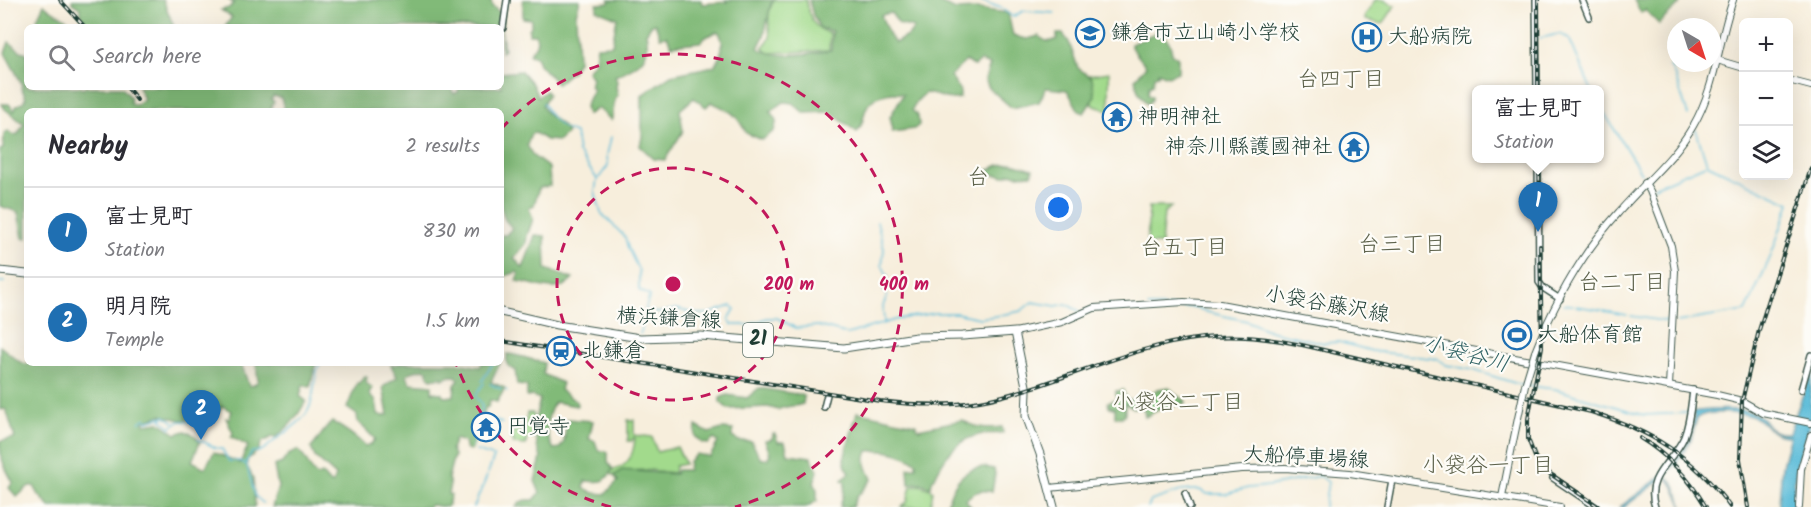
<!DOCTYPE html>
<html lang="en">
<head>
<meta charset="utf-8">
<style>
  body { margin:0; font-family:Kalam,"Klee One",sans-serif; background:#f7f7f7; color:#2b2b33 }
  .controls { position:absolute; right:18px; top:18px; display:grid; overflow:hidden; border-radius:9px; box-shadow:0 6px 24px #0002 }
  .controls button { width:54px; height:54px; display:grid; place-items:center; padding:0; border:0; border-bottom:2px solid #e1e1e2; background:#fff; color:#2b2b33; font:30px sans-serif }
  .compass { position:absolute; left:1667px; top:18px; width:54px; height:54px; border-radius:50%; background:#fff; box-shadow:0 6px 24px #0002; rotate:141deg }
  .you { position:absolute; left:1059px; top:208px; width:21px; height:21px; margin:-15px; border:4px solid #fff; border-radius:50%; background:#1a73e8; box-shadow:0 0 0 9px #1a73e833 }
  .badge { display:grid; place-items:center; width:39px; height:39px; border-radius:50%; background:#1f6fb2; color:#fff; font-size:20px; font-weight:700 }
  .pin { position:absolute; translate:-50% -50px; filter:drop-shadow(0 2px 3px #0008) }
  .pin::after { content:''; position:absolute; top:32px; width:21px; height:18px; background:inherit; clip-path:polygon(0 0,100% 0,50% 100%) }
  .popup { position:absolute; left:1472px; top:85px; width:132px; height:78px; box-sizing:border-box; display:grid; place-content:center; border-radius:9px; background:#fff; filter:drop-shadow(0 2px 4px #0005); font-size:20px; white-space:nowrap; color:#7c7c81 }
  .popup b { font-size:22px; color:#2b2b33 }
  .popup::after { content:''; position:absolute; left:50%; top:100%; margin-left:-12px; border:12px solid transparent; border-top-color:#fff }
  .list { margin:0; padding:0; list-style:none }
  h2 { display:flex; justify-content:space-between; align-items:center; height:78px; margin:0; padding:0 24px; font-size:26px }
  h2 small { font-size:20px; font-weight:400; color:#7c7c81 }
  .list li { display:grid; grid-template-columns:39px 1fr auto; gap:18px; align-items:center; box-sizing:border-box; height:90px; padding:0 24px; border-top:2px solid #e1e1e2 }
  .list b { display:block; font-size:22px; white-space:nowrap }
  .list p { margin:0; font-size:20px; white-space:nowrap; color:#7c7c81 }
  .list em { font-size:20px; font-style:normal; color:#7c7c81 }
  .icon { flex:none; width:33px; height:33px; fill:none; stroke:currentColor; stroke-width:2; stroke-linecap:round; stroke-linejoin:round }
  .map { position:relative; flex:none; width:1811px; height:507px; overflow:hidden }
  .search { position:absolute; background:#fff; box-shadow:0 6px 24px #0002; left:24px; top:24px; width:480px; height:66px; display:flex; align-items:center; gap:15px; box-sizing:border-box; padding:0 21px; border-radius:9px; color:#7c7c81; font-size:22px }
  .panel { position:absolute; background:#fff; box-shadow:0 6px 24px #0002; left:24px; top:108px; width:480px; height:258px; border-radius:9px }
  .map>svg:first-child { display:block }
  .green { fill:#a2da8c; stroke:#608c60; stroke-width:1.5 }
  .forest { fill:#81ba78; stroke:#507c56; stroke-width:1.5; fill-rule:evenodd }
  .water { fill:#5abbd8; stroke:#3c7c86; stroke-width:1.5 }
  .lines { fill:none; stroke-linecap:round; stroke-linejoin:round }
  .stream { stroke:#5abbd8; stroke-width:1.5 }
  .tertiary-casing { stroke:#3f584d; stroke-width:8 }
  .secondary-casing { stroke:#3f584d; stroke-width:8 }
  .primary-casing { stroke:#3f584d; stroke-width:9 }
  .tertiary { stroke:#fff; stroke-width:5 }
  .secondary { stroke:#fff; stroke-width:6 }
  .primary { stroke:#fff; stroke-width:7 }
  .rail-casing { stroke:#1f3d34; stroke-width:4 }
  .rail { stroke:#fdfcf7; stroke-width:1.5; stroke-dasharray:4.5; stroke-linecap:butt }
  .secondary-bridge-casing { stroke:#3f584d; stroke-width:8; stroke-linecap:butt }
  .secondary-bridge { stroke:#fff; stroke-width:6 }
  .ring { fill:none; stroke:#c2185b; stroke-width:3; stroke-dasharray:10 8 }
  .labels { text-anchor:middle; dominant-baseline:central; stroke-width:4.5; stroke-linejoin:round; paint-order:stroke }
  .shield { fill:#fdfcf7; stroke:#62766e; stroke-width:1.5 }
  .shield-label { font-size:20px; font-weight:bold; fill:#1f3d34 }
  .poi-label { font-size:21px; fill:#1f3d34; stroke:#fdfcf7; text-anchor:start }
  .street-label { font-size:21px; fill:#1f3d34; stroke:#fdfcf7 }
  .neighbourhood-label { font-size:22px; fill:#5d624b; stroke:#fdfcf7 }
  .water-label { font-size:22px; font-style:italic; fill:#316365; stroke:#fdfcf7 }
  .centre { fill:#c2185b; stroke:#fdfcf7; stroke-width:3 }
  .ring-label { font-size:18px; text-anchor:middle; font-weight:bold; fill:#c2185b; stroke:#fdfcf7; stroke-width:4.5; stroke-linejoin:round; paint-order:stroke }
</style>
</head>
<body>
<div class="map">
<svg width="1811" height="507" viewBox="0 0 1811 507">
  <rect width="100%" height="100%" fill="#fdfcf7"/>
  <filter id="ink" filterUnits="userSpaceOnUse"><feTurbulence type="fractalNoise" baseFrequency=".0167" numOctaves="2"/><feDisplacementMap in="SourceGraphic" scale="12" xChannelSelector="R" yChannelSelector="G"/><feConvolveMatrix kernelMatrix="1 2 1 2 8 2 1 2 1" color-interpolation-filters="sRGB"/></filter>
  <filter id="wash" filterUnits="userSpaceOnUse"><feTurbulence type="fractalNoise" baseFrequency=".008" numOctaves="4" result="noise"/><feDisplacementMap in="SourceGraphic" scale="24" xChannelSelector="R" yChannelSelector="G"/><feGaussianBlur stdDeviation="1.35" result="paint"/><feColorMatrix in="noise" values="0 0 0 0 0 0 0 0 0 0 0 0 0 0 0 0 0 1.4 0 .05"/><feComposite in="paint" operator="in"/></filter>
  <g filter="url(#wash)">
    <rect width="100%" height="100%" fill="#f7eedc"/>
    <!-- green -->
    <g class="green">
      <path d="M 775,0 L 806,0 C 810,17 812,28 830,33 L 829,50 L 769,53 L 763,47 L 770,38 C 769,25 766,10 775,0 Z"/>
      <path d="M 1375,0 L 1384,0 L 1395,6 L 1383,24 L 1365,20 L 1365,16 Z"/>
      <path d="M 1109,72 C 1110,86 1108,98 1110,111 L 1092,105 L 1089,75 Z"/>
      <path d="M 1149,207 L 1171,207 L 1164,213 L 1161,244 L 1147,244 Z"/>
      <path d="M 527,413 L 533,413 L 533,438 L 527,437 L 526,445 L 513,444 L 514,440 L 511,439 L 513,430 L 524,432 Z"/>
      <path d="M 628,420 L 634,420 L 634,435 L 652,437 L 657,452 L 677,447 L 685,464 L 675,466 L 674,473 L 649,470 L 620,471 L 619,474 L 612,475 L 610,472 L 611,470 C 628,468 634,453 635,438 L 633,438 L 632,441 L 628,441 Z"/>
      <path d="M 919,485 L 931,489 L 933,491 L 930,507 L 901,507 L 907,502 L 911,486 Z"/>
    </g>
    <!-- forest -->
    <g class="forest">
      <path d="M 72,0 L 163,0 L 174,27 L 91,27 L 82,18 L 80,8 L 72,3 Z"/>
      <path d="M 229,0 L 491,0 L 492,6 L 503,15 L 501,29 L 504,50 L 501,52 L 501,27 L 225,27 L 232,17 L 221,10 L 229,8 L 234,3 Z"/>
      <path d="M 523,0 L 580,0 L 576,14 L 578,61 L 572,71 L 557,84 L 539,64 L 536,56 L 529,54 C 533,48 540,43 535,34 L 529,34 L 529,29 L 531,27 L 531,19 L 523,18 Z"/>
      <path d="M 609,0 L 701,0 L 702,4 L 727,2 L 725,0 L 774,0 L 771,3 L 764,36 L 758,48 C 776,60 811,54 831,50 L 832,31 L 820,28 L 813,15 L 809,0 L 932,0 L 956,10 L 977,9 L 1008,13 L 1013,36 L 1027,39 L 1039,36 C 1045,42 1050,43 1057,39 L 1057,34 L 1063,34 L 1069,42 L 1078,68 L 1092,78 L 1095,96 L 1084,113 L 1079,111 L 1067,90 L 1046,88 L 1039,102 L 1012,108 L 989,88 L 985,79 L 990,65 L 980,61 L 974,66 L 966,61 L 950,76 L 960,91 L 960,98 C 949,102 937,94 925,93 L 915,103 L 912,110 L 918,116 L 919,125 L 914,129 L 892,132 L 893,130 L 890,117 L 903,94 C 891,91 871,95 866,109 C 862,119 864,124 857,132 L 830,112 L 804,113 L 793,103 L 784,102 L 770,112 L 777,120 L 774,131 L 762,140 L 746,133 C 737,113 730,111 711,102 L 706,107 L 694,98 L 680,110 L 683,131 L 665,160 L 654,159 L 640,146 L 642,137 L 642,95 L 671,75 L 714,66 C 722,55 726,43 718,31 L 706,37 L 700,42 L 671,45 L 667,36 L 660,37 L 655,23 L 652,24 L 646,33 C 652,60 637,66 615,76 L 617,81 L 616,87 L 618,95 L 615,99 L 612,119 L 611,120 L 598,108 L 587,115 L 585,106 L 593,89 L 590,86 L 592,78 L 587,71 L 595,61 L 597,46 L 612,45 L 617,18 L 597,10 L 597,4 L 609,3 ZM 891,13 L 899,24 L 914,28 L 909,35 L 895,43 L 889,36 L 881,15 Z"/>
      <path d="M 1634,0 L 1682,0 C 1678,9 1665,16 1659,24 L 1645,10 L 1641,13 Z"/>
      <path d="M 44,4 C 55,16 65,13 73,27 L 39,27 L 37,19 Z"/>
      <path d="M 1162,30 L 1170,44 L 1172,53 L 1178,58 L 1178,72 L 1168,76 L 1158,72 L 1158,75 L 1154,76 L 1153,84 L 1149,86 L 1148,94 L 1152,96 L 1152,100 L 1147,104 L 1138,91 L 1135,79 L 1146,66 L 1131,47 L 1131,44 Z"/>
      <path d="M 9,42 L 21,51 L 27,53 L 27,87 L 80,87 L 83,89 L 85,87 L 122,87 L 131,98 L 130,102 L 133,105 L 136,105 L 144,99 L 138,87 L 450,87 L 454,94 L 458,92 L 459,87 L 501,87 L 501,73 L 521,71 L 532,84 L 538,97 L 546,91 L 548,94 L 542,106 C 549,121 562,120 567,133 L 559,141 L 546,140 L 535,133 L 531,134 L 527,145 L 533,156 L 549,168 L 550,186 L 539,188 L 534,205 L 529,208 L 533,219 L 527,236 L 526,244 L 514,258 L 523,268 L 535,235 L 545,236 L 546,269 L 573,279 C 558,297 535,283 517,281 L 519,274 L 517,272 L 505,276 L 501,283 L 501,235 L 506,235 L 512,228 L 505,220 L 501,207 L 501,111 L 280,111 L 284,108 L 281,98 L 274,96 L 271,99 L 274,102 L 271,107 L 273,111 L 27,111 L 27,238 L 23,238 L 18,212 L 0,206 L 0,150 L 3,149 L 4,135 L 8,131 L 13,135 L 18,134 L 24,124 L 5,109 L 2,104 L 9,104 L 14,111 L 17,105 L 22,103 L 26,98 L 21,87 L 22,84 L 5,53 Z"/>
      <path d="M 1012,163 L 1033,169 L 1032,174 L 1017,175 L 1011,173 L 1005,176 L 989,174 L 986,171 L 999,165 Z"/>
      <path d="M 0,346 L 20,362 L 26,364 L 241,363 L 249,386 L 254,385 L 258,381 L 256,363 L 316,363 L 310,387 L 303,385 L 300,396 L 306,401 C 298,416 289,428 275,438 L 272,437 L 262,442 L 258,451 L 247,460 L 247,466 L 253,478 L 255,505 L 254,507 L 50,507 L 39,495 L 34,486 L 29,486 L 17,497 L 9,488 L 13,482 C 4,467 0,458 0,441 L 15,438 L 7,412 L 5,409 L 0,410 ZM 222,406 L 232,411 L 229,419 L 226,418 L 233,433 L 231,437 L 248,446 L 240,463 L 214,452 L 205,468 L 192,461 L 200,442 L 194,435 L 185,431 L 176,434 L 159,422 L 145,424 L 144,421 L 161,415 L 181,420 L 194,419 L 211,422 L 215,419 Z"/>
      <path d="M 507,354 C 521,355 531,360 544,363 L 543,374 L 562,383 L 560,390 L 577,402 L 577,406 L 555,402 C 546,415 544,436 554,449 L 560,448 L 564,442 L 567,419 L 593,421 L 589,439 L 595,441 L 598,450 L 608,452 L 608,463 L 613,469 C 605,484 601,482 585,481 L 584,488 L 594,493 L 605,494 L 618,481 L 614,476 L 622,470 L 675,474 L 677,470 L 688,470 L 689,461 L 697,454 L 710,457 L 718,442 L 714,439 L 708,444 L 702,443 L 695,436 L 696,426 L 709,433 L 722,429 L 733,430 L 732,437 L 739,441 L 751,441 L 761,459 L 767,459 L 770,454 L 765,440 L 772,439 L 773,434 L 775,434 L 778,442 L 785,442 L 788,454 L 811,457 L 818,471 L 814,482 L 817,490 L 817,501 L 806,507 L 516,507 C 522,499 526,500 534,500 L 540,493 L 535,481 L 541,458 L 537,446 L 535,420 L 540,399 L 532,396 L 527,397 L 527,386 L 517,385 L 515,370 C 506,366 506,364 507,354 Z"/>
      <path d="M 404,363 L 457,363 L 480,367 L 482,363 L 500,363 L 491,382 L 505,388 L 497,402 L 490,400 L 488,407 L 486,407 L 471,451 L 465,448 L 464,442 L 455,439 L 451,449 L 454,455 L 448,478 L 450,485 L 448,494 L 451,495 L 447,507 L 431,505 L 428,507 L 272,507 L 278,487 L 274,466 L 282,463 L 288,455 L 298,450 C 307,458 308,468 317,476 L 322,474 L 330,483 L 333,483 L 336,476 L 315,457 L 311,448 C 319,440 324,428 332,422 C 345,429 355,436 365,446 L 371,444 L 375,439 L 358,422 L 357,415 L 347,408 L 357,383 L 359,383 L 365,376 L 367,377 L 366,383 L 373,388 L 369,392 L 371,397 L 376,401 L 378,414 L 383,416 L 388,415 L 383,387 L 397,377 L 391,365 ZM 423,369 L 428,371 L 428,376 L 431,379 L 441,377 L 442,379 L 450,376 L 456,376 L 459,380 L 455,385 L 454,396 L 445,397 L 441,393 L 432,392 L 432,385 L 410,383 L 407,375 L 411,372 Z"/>
      <path d="M 1169,387 L 1176,395 L 1185,400 L 1186,403 L 1160,409 L 1145,417 L 1144,410 L 1141,407 L 1134,408 L 1125,403 L 1125,414 L 1122,417 L 1115,417 L 1115,408 L 1109,407 L 1108,402 L 1116,399 L 1116,391 L 1123,390 L 1126,399 L 1142,401 L 1158,389 Z"/>
      <path d="M 759,388 L 802,395 L 804,397 L 803,404 C 795,407 784,405 778,410 L 768,407 L 728,409 L 720,402 L 720,398 L 727,395 L 747,398 Z"/>
      <path d="M 857,412 C 878,415 896,421 916,424 L 918,429 L 962,420 C 975,428 986,429 1002,427 L 1003,433 C 996,434 989,433 983,434 C 957,438 944,457 934,479 L 932,481 L 931,487 L 920,483 L 909,484 L 908,468 L 916,467 L 916,462 C 901,453 886,449 868,451 C 863,462 867,468 872,479 L 856,498 L 852,507 L 840,507 C 842,498 845,492 845,482 L 842,480 L 850,472 L 846,467 L 844,459 Z"/>
      <path d="M 983,467 L 994,469 L 995,474 L 992,492 C 982,489 972,492 966,500 L 971,507 L 946,507 C 952,487 960,469 983,467 Z"/>
    </g>
    <!-- water -->
    <path class="water" d="M 1811,372 L 1811,420 L 1797,465 L 1794,483 L 1794,507 L 1779,507 L 1779,502 L 1782,466 L 1790,436 C 1769,436 1772,428 1758,419 C 1746,412 1707,410 1697,418 L 1691,440 L 1678,462 L 1666,476 L 1674,484 L 1683,507 L 1673,485 L 1665,477 L 1624,507 L 1620,507 L 1659,478 L 1670,467 L 1691,437 L 1694,414 L 1687,413 C 1702,409 1740,408 1754,413 C 1770,420 1767,436 1789,433 Z"/>
    <g class="lines">
      <!-- stream -->
      <g class="stream">
        <path d="M 979,0 L 1001,8 L 1013,17 L 1023,11 L 1055,13"/>
        <path d="M 1540,38 L 1559,34 L 1569,38 L 1591,89"/>
        <path d="M 1670,66 L 1675,76 L 1688,115"/>
        <path d="M 543,103 C 550,117 560,129 575,133 L 578,152 L 597,179 L 595,192 L 601,213 L 625,237 L 628,248 L 639,271 L 639,290 L 650,296 C 644,307 645,322 640,334"/>
        <path d="M 1600,106 L 1641,173"/>
        <path d="M 598,179 L 608,166 L 607,155 L 611,137"/>
        <path d="M 1654,187 L 1705,165"/>
        <path d="M 877,222 L 884,249 L 882,265 L 888,277 L 883,289 L 887,296 L 883,306 L 884,323"/>
        <path d="M 0,282 L 5,282"/>
        <path d="M 1563,304 L 1573,305"/>
        <path d="M 1576,306 L 1602,310"/>
        <path d="M 1148,307 L 1195,307 L 1207,312 L 1247,321 L 1270,331 L 1324,343 L 1339,342 L 1372,351 L 1437,359 L 1446,365 L 1473,370 L 1524,386"/>
        <path d="M 646,311 L 658,313 L 676,309 L 697,314 L 709,314 L 731,306 L 735,309 L 729,319 L 732,325 L 749,325 L 767,318 L 777,318 L 796,328 L 818,326 L 848,334 L 898,319 L 935,313 L 956,313 L 980,318 L 996,316 L 1021,311 L 1032,302 L 1056,306 L 1066,304 L 1079,311"/>
        <path d="M 1604,311 L 1627,315"/>
        <path d="M 1631,316 L 1669,322"/>
        <path d="M 1677,322 L 1746,311 L 1770,258 L 1790,203 L 1707,164 L 1696,130"/>
        <path d="M 482,381 L 493,363"/>
        <path d="M 490,384 L 501,389"/>
        <path d="M 1529,386 L 1555,389 L 1644,415 L 1688,413"/>
        <path d="M 506,390 L 507,391"/>
        <path d="M 476,394 L 484,383"/>
        <path d="M 163,417 L 165,416 L 174,422"/>
        <path d="M 486,418 L 490,419"/>
        <path d="M 494,420 L 502,423"/>
        <path d="M 140,422 L 146,418 L 147,421 L 161,417 L 163,418 L 161,419 L 171,428 C 182,416 184,424 196,422"/>
        <path d="M 198,439 L 216,448"/>
        <path d="M 218,448 L 222,449 L 229,461 L 240,461 L 245,464"/>
        <path d="M 472,449 L 482,408 L 481,403 L 475,396"/>
        <path d="M 476,451 L 492,456"/>
        <path d="M 488,473 L 494,457"/>
        <path d="M 483,486 L 487,476"/>
        <path d="M 480,493 L 482,487"/>
        <path d="M 263,503 L 255,496 L 246,462 L 252,452 C 261,453 266,448 273,442 C 284,433 297,426 306,414 C 316,399 312,379 320,363"/>
        <path d="M 474,507 L 479,494"/>
        <path d="M 1148,507 L 1151,501 L 1181,491 L 1193,490 L 1200,490 L 1207,494 L 1226,494 L 1248,488 L 1269,486 L 1320,476 L 1328,482 L 1324,507"/>
      </g>
    </g>
  </g>
  <g filter="url(#ink)">
    <g class="lines">
      <!-- tertiary casing -->
      <g class="tertiary-casing">
        <g id="tertiary">
          <path d="M 1536,0 L 1537,89"/>
          <path d="M 1582,0 L 1589,17"/>
          <path d="M 503,28 L 507,0"/>
          <path d="M 1538,158 L 1539,282 L 1543,288 L 1560,299"/>
          <path d="M 1801,390 L 1811,355"/>
          <path d="M 824,407 L 827,395"/>
          <path d="M 1553,478 L 1596,507"/>
          <path d="M 1185,493 L 1190,507"/>
          <path d="M 1387,507 L 1392,480"/>
          <path d="M 1655,507 C 1644,476 1674,461 1684,437 C 1690,422 1691,405 1693,390"/>
        </g>
      </g>
      <!-- secondary casing -->
      <g class="secondary-casing">
        <g id="secondary">
          <path d="M 1717,60 L 1744,68"/>
          <path d="M 1788,80 L 1811,86"/>
          <path d="M 1645,183 L 1650,191 L 1671,246 L 1675,271 L 1669,386"/>
          <path d="M 1015,332 L 1062,322 L 1094,308 L 1184,302 L 1220,304 L 1717,395 L 1742,401 L 1763,413 L 1811,423"/>
          <path d="M 1535,352 C 1555,301 1582,253 1619,212 C 1644,183 1674,159 1693,126 C 1716,87 1718,42 1733,0"/>
          <path d="M 1049,488 L 1242,469 L 1285,468 L 1350,473 L 1560,507"/>
          <path d="M 1502,497 L 1513,442"/>
          <path d="M 1799,507 L 1801,469 L 1811,435"/>
        </g>
      </g>
      <!-- primary casing -->
      <g class="primary-casing">
        <g id="primary">
          <path d="M 0,271 L 27,274"/>
          <path d="M 501,312 L 557,325 L 640,338 L 701,336 L 844,348 L 916,337 L 963,336 L 1015,332 L 1027,391 L 1026,416 L 1040,454 L 1054,507"/>
        </g>
      </g>
      <!-- tertiary -->
      <use href="#tertiary" class="tertiary"/>
      <!-- secondary -->
      <use href="#secondary" class="secondary"/>
      <!-- primary -->
      <use href="#primary" class="primary"/>
      <!-- rail casing -->
      <g class="rail-casing">
        <g id="rail">
          <path d="M 60,0 L 85,27"/>
          <path d="M 1538,0 L 1538,89"/>
          <path d="M 127,87 L 137,100"/>
          <path d="M 1539,158 L 1540,223"/>
          <path d="M 1540,246 L 1542,347 L 1528,419 L 1528,439 L 1535,457 L 1546,471 L 1599,507"/>
          <path d="M 501,341 L 880,401 C 913,405 946,407 980,401 C 1056,387 1125,346 1203,338 C 1236,334 1269,338 1302,345 L 1591,412 C 1649,430 1694,456 1730,507"/>
          <path d="M 1640,438 C 1668,455 1689,478 1706,507"/>
          <path d="M 1748,507 L 1740,459 L 1742,401 L 1759,330 L 1811,168"/>
        </g>
      </g>
      <!-- rail -->
      <use href="#rail" class="rail"/>
      <!-- secondary-bridge casing -->
      <g class="secondary-bridge-casing">
        <path id="secondary-bridge" d="M 1513,442 L 1525,385 L 1535,352"/>
      </g>
      <!-- secondary-bridge -->
      <use href="#secondary-bridge" class="secondary-bridge"/>
    </g>
  </g>
  <!-- distance rings -->
  <g class="ring">
    <circle cx="673" cy="284" r="116"/>
    <path d="M611 507A231 231 0 0 1 456 363M501 129A231 231 0 1 1 735 507"/>
  </g>
  <!-- icons -->
  <defs>
    <g id="school-ring" transform="scale(1.5)"><circle r="9.5" fill="#fdfcf7" stroke="#1f6fb2" stroke-width="1.5"/><path d="M0-5L7-2L0 1L-7-2ZM-4 1L0 2.5L4 1V4Q0 6-4 4Z" fill="#1f6fb2"/></g>
    <g id="hospital-ring" transform="scale(1.5)"><circle r="9.5" fill="#fdfcf7" stroke="#1f6fb2" stroke-width="1.5"/><path d="M-5-5h3v3.5h4V-5h3V5h-3V1.5h-4V5h-3Z" fill="#1f6fb2"/></g>
    <g id="temple-ring" transform="scale(1.5)"><circle r="9.5" fill="#fdfcf7" stroke="#1f6fb2" stroke-width="1.5"/><path d="M0-6L5-2H3V0L6.5 2.5H4V6H1.5V3h-3V6H-4V2.5H-6.5L-3 0V-2H-5Z" fill="#1f6fb2"/></g>
    <g id="stadium-ring" transform="scale(1.5)"><circle r="9.5" fill="#fdfcf7" stroke="#1f6fb2" stroke-width="1.5"/><path d="M0-5a6.5 5 0 1 0 0 10a6.5 5 0 1 0 0-10ZM-3.5-1.8h7v3.6h-7Z" fill="#1f6fb2"/></g>
    <g id="station-ring" transform="scale(1.5)"><circle r="9.5" fill="#fdfcf7" stroke="#1f6fb2" stroke-width="1.5"/><path d="M-3-6H3Q5-6 5-4V2Q5 4 3 4L4.5 6H3L1.5 4h-3L-3 6H-4.5L-3 4Q-5 4-5 2V-4Q-5-6-3-6ZM-3.5-4v3h7v-3ZM-3.5 1v1.5H-2V1ZM2 1v1.5H3.5V1Z" fill="#1f6fb2"/></g>
  </defs>
  <g fill-rule="evenodd">
    <use href="#school-ring" x="1090" y="33"/>
    <use href="#hospital-ring" x="1367" y="37"/>
    <use href="#temple-ring" x="1117" y="117"/>
    <use href="#temple-ring" x="1354" y="147"/>
    <use href="#stadium-ring" x="1517" y="335"/>
    <use href="#station-ring" x="561" y="351"/>
    <use href="#temple-ring" x="486" y="427"/>
  </g>
  <g class="labels">
    <!-- shield labels -->
    <rect class="shield" x="743" y="323" width="30" height="34" rx="4.5"/>
    <g class="shield-label">
      <text x="758" y="340">21</text>
    </g>
    <!-- poi labels -->
    <g class="poi-label">
      <text x="1111" y="33">鎌倉市立山崎小学校</text>
      <text x="1388" y="37">大船病院</text>
      <text x="1138" y="117">神明神社</text>
      <text x="1333" y="147" text-anchor="end">神奈川縣護國神社</text>
      <text x="1538" y="335">大船体育館</text>
      <text x="582" y="351">北鎌倉</text>
      <text x="507" y="427">円覚寺</text>
    </g>
    <!-- street labels -->
    <g class="street-label">
      <text transform="translate(1327 305) rotate(10)">小袋谷藤沢線</text>
      <text transform="translate(669 319) rotate(3)">横浜鎌倉線</text>
      <text transform="translate(1306 458) rotate(3)">大船停車場線</text>
    </g>
    <!-- neighbourhood labels -->
    <g class="neighbourhood-label">
      <text x="1341" y="80">台四丁目</text>
      <text x="978" y="178">台</text>
      <text x="1402" y="245">台三丁目</text>
      <text x="1184" y="248">台五丁目</text>
      <text x="1622" y="283">台二丁目</text>
      <text x="1178" y="403">小袋谷二丁目</text>
      <text x="1488" y="466">小袋谷一丁目</text>
    </g>
    <!-- water labels -->
    <g class="water-label">
      <text transform="translate(1466 355) rotate(15)">小袋谷川</text>
    </g>
  </g>
  <circle cx="673" cy="284" r="9" class="centre"/>
  <g class="ring-label">
    <text x="789" y="290">200 m</text>
    <text x="904" y="290">400 m</text>
  </g>
</svg>
<div class="controls">
<button>+</button>
<button>−</button>
<button><svg class="icon" aria-label="layers" viewBox="0 0 24 24"><path d="M12 4l9 5-9 5-9-5zM3 14l9 5 9-5"/></svg></button>
</div>
<svg class="compass" viewBox="-18 -18 36 36"><path d="M0-13l5 13h-10z" fill="#e53935"/><path d="M0 13l5-13h-10z" fill="#7c7c81"/></svg>
<div class="you"></div>
<div class="pin badge" style="left:1538px;top:232px">1</div>
<div class="popup"><b>富士見町</b>Station</div>
<div class="pin badge" style="left:201px;top:440px">2</div>
<div class="search"><svg class="icon" aria-label="search" viewBox="0 0 24 24"><circle cx="10" cy="10" r="6"/><path d="M15 15l6 6"/></svg>Search here</div>
<section class="panel">
<h2>Nearby<small>2 results</small></h2>
<ul class="list">
<li><span class="badge">1</span><div><b>富士見町</b><p>Station</p></div><em>830 m</em></li>
<li><span class="badge">2</span><div><b>明月院</b><p>Temple</p></div><em>1.5 km</em></li>
</ul>
</section>
</div>
</body>
</html>
